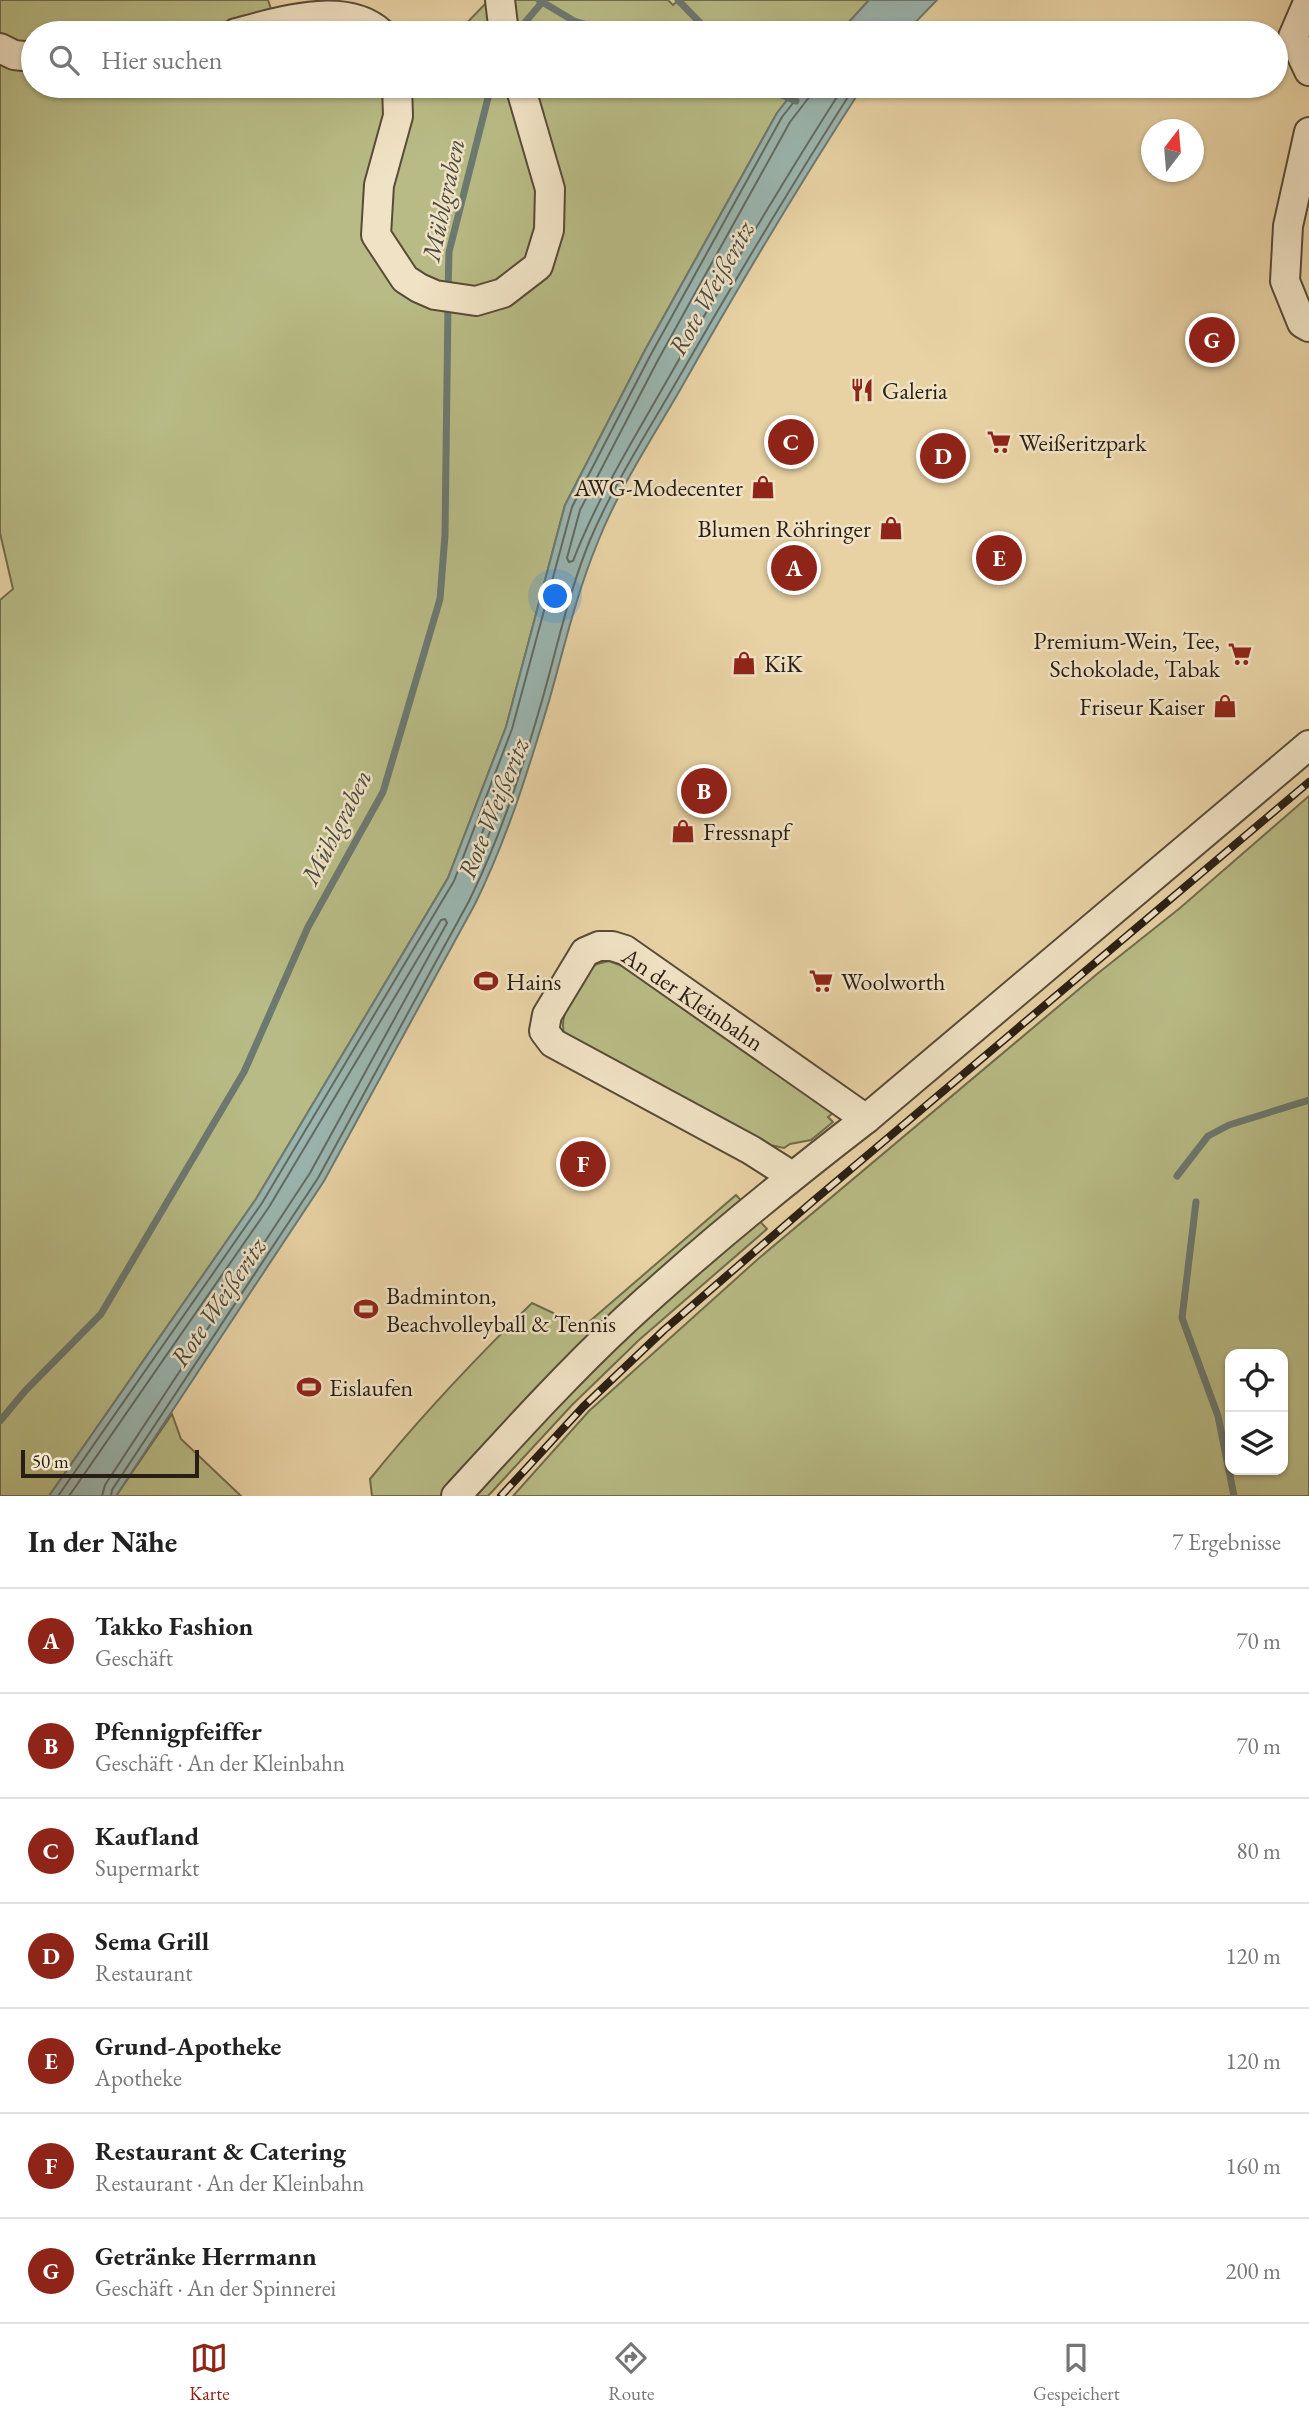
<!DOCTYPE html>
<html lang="de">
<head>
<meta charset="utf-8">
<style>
  body { margin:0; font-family:"EB Garamond",serif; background:#f2f2f2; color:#222 }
  .controls { position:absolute; right:21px; bottom:21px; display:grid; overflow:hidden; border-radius:14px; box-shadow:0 2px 5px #0004 }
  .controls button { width:63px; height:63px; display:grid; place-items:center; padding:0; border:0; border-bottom:2px solid #e0e0e0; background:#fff; color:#222; font:35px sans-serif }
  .compass { position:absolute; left:1141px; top:119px; width:63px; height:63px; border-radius:50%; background:#fff; box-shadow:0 2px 5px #0004; rotate:16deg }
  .scale { position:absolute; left:21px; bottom:18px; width:178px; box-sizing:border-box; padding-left:7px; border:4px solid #281e14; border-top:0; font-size:19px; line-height:24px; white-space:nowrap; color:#281e14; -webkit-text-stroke:5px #f0e2c4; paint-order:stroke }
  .you { position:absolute; left:556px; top:597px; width:24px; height:24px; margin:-18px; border:5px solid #fff; border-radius:50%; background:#1a73e8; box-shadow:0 0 0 10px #1a73e833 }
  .badge { display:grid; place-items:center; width:46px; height:46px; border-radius:50%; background:#8f2418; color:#fff; font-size:23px; font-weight:700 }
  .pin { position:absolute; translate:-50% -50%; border:4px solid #fff; box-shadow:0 2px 7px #0006 }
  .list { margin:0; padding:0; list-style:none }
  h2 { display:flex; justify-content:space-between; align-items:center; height:91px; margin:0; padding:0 28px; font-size:30px }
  h2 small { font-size:23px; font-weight:400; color:#767676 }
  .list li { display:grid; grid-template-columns:46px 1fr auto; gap:21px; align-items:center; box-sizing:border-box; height:105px; padding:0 28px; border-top:2px solid #e0e0e0 }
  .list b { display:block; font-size:26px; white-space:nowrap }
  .list p { margin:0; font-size:23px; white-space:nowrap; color:#767676 }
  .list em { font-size:23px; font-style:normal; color:#767676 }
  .icon { flex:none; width:38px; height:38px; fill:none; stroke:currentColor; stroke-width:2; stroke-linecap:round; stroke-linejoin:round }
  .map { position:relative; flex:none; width:1309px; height:1496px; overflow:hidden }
  .search { position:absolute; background:#fff; box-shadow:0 2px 5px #0004; left:21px; right:21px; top:21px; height:77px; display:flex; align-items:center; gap:18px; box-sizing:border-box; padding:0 24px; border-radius:38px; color:#767676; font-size:26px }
  .sheet { height:826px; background:#fff }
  nav { display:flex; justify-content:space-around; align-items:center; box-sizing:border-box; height:98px; border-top:2px solid #e0e0e0; background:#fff; font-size:19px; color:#767676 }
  nav a { display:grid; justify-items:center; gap:4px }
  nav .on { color:#8f2418 }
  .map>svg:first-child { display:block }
  .green { fill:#b8bb85; stroke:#706c4c; stroke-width:2; fill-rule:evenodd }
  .water { fill:#9ab5af; stroke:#6c7971; stroke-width:2 }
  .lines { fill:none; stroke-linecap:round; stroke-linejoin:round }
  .shore { stroke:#616a62; stroke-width:2 }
  .stream { stroke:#6c7971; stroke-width:7 }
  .minor-casing { stroke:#584b38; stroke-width:32 }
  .minor { stroke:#f0e2c4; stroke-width:28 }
  .rail-casing { stroke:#281e14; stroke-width:8 }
  .rail { stroke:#f0e2c4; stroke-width:5; stroke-dasharray:16; stroke-linecap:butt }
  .labels { text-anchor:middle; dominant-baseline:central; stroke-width:5; stroke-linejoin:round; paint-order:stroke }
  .poi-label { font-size:24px; fill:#281e14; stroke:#f0e2c4; text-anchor:start }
  .street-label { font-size:24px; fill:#281e14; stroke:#f0e2c4 }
  .water-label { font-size:26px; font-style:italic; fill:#4a4b42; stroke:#f0e2c4 }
</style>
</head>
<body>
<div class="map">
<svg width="1309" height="1496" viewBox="0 0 1309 1496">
  <rect width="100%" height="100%" fill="#e8d2a4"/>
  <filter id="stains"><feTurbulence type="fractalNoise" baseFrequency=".00286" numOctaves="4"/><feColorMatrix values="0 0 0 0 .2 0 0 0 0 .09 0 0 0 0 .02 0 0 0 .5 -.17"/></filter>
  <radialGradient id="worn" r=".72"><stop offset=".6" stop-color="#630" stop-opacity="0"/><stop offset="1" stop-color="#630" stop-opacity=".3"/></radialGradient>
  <!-- green -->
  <g class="green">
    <path d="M 0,0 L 268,0 L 279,33 L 33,33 L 33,86 L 798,86 L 777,113 L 644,352 L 565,505 L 506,727 L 448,878 L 256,1199 L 49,1496 L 0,1496 L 0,600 L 13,589 L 0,533 Z"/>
    <path d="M 489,0 L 668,0 L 673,5 L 679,0 L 869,0 L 839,33 L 457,33 Z"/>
    <path d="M 1309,796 L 1309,1496 L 513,1496 L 589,1411 L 758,1259 L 1097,974 L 1180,908 ZM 1230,1354 L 1283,1354 L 1283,1470 L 1230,1470 Z"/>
    <path d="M 609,961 L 622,966 L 692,1012 L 833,1113 L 828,1117 L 833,1122 L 811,1140 L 790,1144 L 784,1148 L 765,1144 L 567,1039 C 553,1017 579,989 590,969 L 597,964 Z"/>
    <path d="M 736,1195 L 767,1229 L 639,1340 L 572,1405 L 488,1496 L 372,1496 L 370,1479 C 420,1417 475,1359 532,1303 L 583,1327 Z"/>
    <path d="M 172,1414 L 181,1439 L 241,1496 L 116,1496 Z"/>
  </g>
  <!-- water -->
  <g class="water">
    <path d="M 869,0 L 937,0 L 905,33 L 839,33 Z"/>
    <path d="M 798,86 L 863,86 C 799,185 738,287 680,390 C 651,440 618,490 597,544 C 576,595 564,648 549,701 C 528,771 507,839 475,904 L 324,1181 L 116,1496 L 49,1496 L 256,1199 L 448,878 L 506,727 L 565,505 L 644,352 L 777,113 Z"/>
  </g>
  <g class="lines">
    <!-- shore -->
    <g class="shore">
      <path d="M 812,86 L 810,96 L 790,122 L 658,360 L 580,510 L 567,558 L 569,562 L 573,561 C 598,496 635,437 669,377 C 725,279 783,181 844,86"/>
      <path d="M 500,789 L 504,791 L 503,796 L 481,856 L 477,863 L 473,864 L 471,860 Z"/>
      <path d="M 58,1496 L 262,1203 L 454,881 L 512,729 L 572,507 L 650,356 L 782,117 L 801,93 L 803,86"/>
      <path d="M 69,1496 L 269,1207 L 441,920 L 445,919 L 447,923 L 310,1173 L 105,1485 L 102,1496"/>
      <path d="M 111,1496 L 112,1490 L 318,1178 L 469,901 C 501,836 523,767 543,697 C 558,644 569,591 590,540 C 613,486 645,436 674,386 C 732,285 792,184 855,86"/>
    </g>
    <!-- stream -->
    <g class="stream">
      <path d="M 539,0 L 574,21 L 614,33"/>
      <path d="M 678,0 L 710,33"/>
      <path d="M 516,33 L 544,0"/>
      <path d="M 761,86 L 796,101"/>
      <path d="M 448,292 L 449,252 L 491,86"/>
      <path d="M 1177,1176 L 1208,1136 L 1229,1125 L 1309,1100"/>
      <path d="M 1196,1202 L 1182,1318 L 1218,1416 L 1234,1496"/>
      <path d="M 0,1421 L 25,1391 L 101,1314 L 244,1072 L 308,927 L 383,792 L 440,599 L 445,535 L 448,304"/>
    </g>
    <!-- minor casing -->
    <g class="minor-casing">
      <g id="minor">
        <path d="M 500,0 L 504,33"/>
        <path d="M 1309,0 L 1293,37 L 1309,71"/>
        <path d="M 236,33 C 279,22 345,0 381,33"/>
        <path d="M 0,48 L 14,55 L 33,57"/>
        <path d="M 397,86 L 398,116 L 379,185 L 376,235 L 405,279 L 419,288 L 435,295 L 476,301 L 503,293 L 538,266 L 549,230 L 550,189 L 520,86"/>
        <path d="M 1309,132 L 1288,226 L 1285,281 L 1302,323 L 1309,327"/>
        <path d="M 792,1176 L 751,1150 L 553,1043 L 544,1031 L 547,1015 L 585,952 L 599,946 L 612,946 L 625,950 L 866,1119"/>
        <path d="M 456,1496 C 511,1436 566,1375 625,1320 C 702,1249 783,1183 866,1119 L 1309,745"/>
      </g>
    </g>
    <!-- minor -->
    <use href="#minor" class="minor"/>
    <!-- rail casing -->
    <g class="rail-casing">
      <path id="rail" d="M 501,1496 L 583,1407 L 664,1330 L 812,1202 L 1309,782"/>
    </g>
    <!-- rail -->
    <use href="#rail" class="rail"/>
  </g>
  <!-- icons -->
  <defs>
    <g id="restaurant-bare" transform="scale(1.89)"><path d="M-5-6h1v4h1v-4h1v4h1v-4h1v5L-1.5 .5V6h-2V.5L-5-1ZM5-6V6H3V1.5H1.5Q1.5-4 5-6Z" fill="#8f2418" stroke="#f0e2c4" stroke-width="2.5" paint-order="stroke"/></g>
    <g id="supermarket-bare" transform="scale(1.89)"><path d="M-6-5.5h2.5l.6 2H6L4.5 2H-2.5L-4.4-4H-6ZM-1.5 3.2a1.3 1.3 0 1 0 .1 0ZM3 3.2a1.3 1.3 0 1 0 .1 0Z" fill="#8f2418" stroke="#f0e2c4" stroke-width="2.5" paint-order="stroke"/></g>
    <g id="shop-bare" transform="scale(1.89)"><path d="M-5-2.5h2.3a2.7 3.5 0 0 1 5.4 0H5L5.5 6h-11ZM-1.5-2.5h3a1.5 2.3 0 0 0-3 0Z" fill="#8f2418" stroke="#f0e2c4" stroke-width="2.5" paint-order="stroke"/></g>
    <g id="stadium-bare" transform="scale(1.89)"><path d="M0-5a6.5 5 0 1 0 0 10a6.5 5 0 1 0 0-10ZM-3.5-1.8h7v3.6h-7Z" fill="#8f2418" stroke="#f0e2c4" stroke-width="2.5" paint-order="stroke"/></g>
  </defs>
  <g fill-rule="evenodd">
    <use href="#restaurant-bare" x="862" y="390"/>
    <use href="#supermarket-bare" x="999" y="442"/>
    <use href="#shop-bare" x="763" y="487"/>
    <use href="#shop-bare" x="891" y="528"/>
    <use href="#supermarket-bare" x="1240" y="654"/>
    <use href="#shop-bare" x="744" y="663"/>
    <use href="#shop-bare" x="1225" y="706"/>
    <use href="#shop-bare" x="683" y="831"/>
    <use href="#stadium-bare" x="486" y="981"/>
    <use href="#supermarket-bare" x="821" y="981"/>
    <use href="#stadium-bare" x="366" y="1309"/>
    <use href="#stadium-bare" x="309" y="1387"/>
  </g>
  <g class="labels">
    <!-- poi labels -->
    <g class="poi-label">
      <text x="882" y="390">Galeria</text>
      <text x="1019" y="442">Weißeritzpark</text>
      <text x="743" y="487" text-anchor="end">AWG-Modecenter</text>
      <text x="871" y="528" text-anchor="end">Blumen Röhringer</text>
      <text x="1220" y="640" text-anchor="end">Premium-Wein, Tee,<tspan x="1220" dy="28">Schokolade, Tabak</tspan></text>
      <text x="764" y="663">KiK</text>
      <text x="1205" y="706" text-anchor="end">Friseur Kaiser</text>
      <text x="703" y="831">Fressnapf</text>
      <text x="506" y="981">Hains</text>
      <text x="841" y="981">Woolworth</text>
      <text x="386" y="1295">Badminton,<tspan x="386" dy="28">Beachvolleyball &amp; Tennis</tspan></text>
      <text x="329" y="1387">Eislaufen</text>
    </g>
    <!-- street labels -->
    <g class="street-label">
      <text transform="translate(693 999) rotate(34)">An der Kleinbahn</text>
    </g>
    <!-- water labels -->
    <g class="water-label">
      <text transform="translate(443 200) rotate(-78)">Mühlgraben</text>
      <text transform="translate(711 288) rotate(-61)">Rote Weißeritz</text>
      <text transform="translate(493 808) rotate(-68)">Rote Weißeritz</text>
      <text transform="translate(336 827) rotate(-63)">Mühlgraben</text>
      <text transform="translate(218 1302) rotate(-56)">Rote Weißeritz</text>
    </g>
  </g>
  <rect width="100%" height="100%" filter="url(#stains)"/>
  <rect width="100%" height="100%" fill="url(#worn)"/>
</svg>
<div class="controls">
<button><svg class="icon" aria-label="locate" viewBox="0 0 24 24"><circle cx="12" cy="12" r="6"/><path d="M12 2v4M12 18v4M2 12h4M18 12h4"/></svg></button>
<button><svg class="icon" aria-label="layers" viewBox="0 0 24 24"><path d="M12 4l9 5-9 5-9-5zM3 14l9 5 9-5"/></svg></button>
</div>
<svg class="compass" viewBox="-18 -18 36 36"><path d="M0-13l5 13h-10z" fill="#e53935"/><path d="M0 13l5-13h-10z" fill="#767676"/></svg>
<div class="scale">50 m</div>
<div class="you"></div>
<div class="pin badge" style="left:794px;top:568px">A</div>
<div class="pin badge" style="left:704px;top:791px">B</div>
<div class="pin badge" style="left:791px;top:442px">C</div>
<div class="pin badge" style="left:943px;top:456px">D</div>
<div class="pin badge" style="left:999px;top:558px">E</div>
<div class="pin badge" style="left:583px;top:1164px">F</div>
<div class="pin badge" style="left:1212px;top:340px">G</div>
<div class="search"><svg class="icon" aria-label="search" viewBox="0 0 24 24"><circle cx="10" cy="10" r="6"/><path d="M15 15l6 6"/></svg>Hier suchen</div>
</div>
<section class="sheet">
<h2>In der Nähe<small>7 Ergebnisse</small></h2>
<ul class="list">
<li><span class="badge">A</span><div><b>Takko Fashion</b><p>Geschäft</p></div><em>70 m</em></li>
<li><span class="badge">B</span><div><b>Pfennigpfeiffer</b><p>Geschäft · An der Kleinbahn</p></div><em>70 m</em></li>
<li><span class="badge">C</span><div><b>Kaufland</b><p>Supermarkt</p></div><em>80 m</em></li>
<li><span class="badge">D</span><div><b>Sema Grill</b><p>Restaurant</p></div><em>120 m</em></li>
<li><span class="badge">E</span><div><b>Grund-Apotheke</b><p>Apotheke</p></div><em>120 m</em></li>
<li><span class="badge">F</span><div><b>Restaurant &amp; Catering</b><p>Restaurant · An der Kleinbahn</p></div><em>160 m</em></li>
<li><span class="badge">G</span><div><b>Getränke Herrmann</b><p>Geschäft · An der Spinnerei</p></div><em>200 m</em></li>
</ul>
</section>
<nav>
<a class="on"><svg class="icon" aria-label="map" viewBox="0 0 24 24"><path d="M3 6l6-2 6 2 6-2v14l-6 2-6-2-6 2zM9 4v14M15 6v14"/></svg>Karte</a>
<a><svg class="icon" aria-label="directions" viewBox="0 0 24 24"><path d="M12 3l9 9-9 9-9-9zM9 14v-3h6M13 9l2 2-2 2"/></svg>Route</a>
<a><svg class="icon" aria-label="saved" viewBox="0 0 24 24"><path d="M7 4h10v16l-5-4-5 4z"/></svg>Gespeichert</a>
</nav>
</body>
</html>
